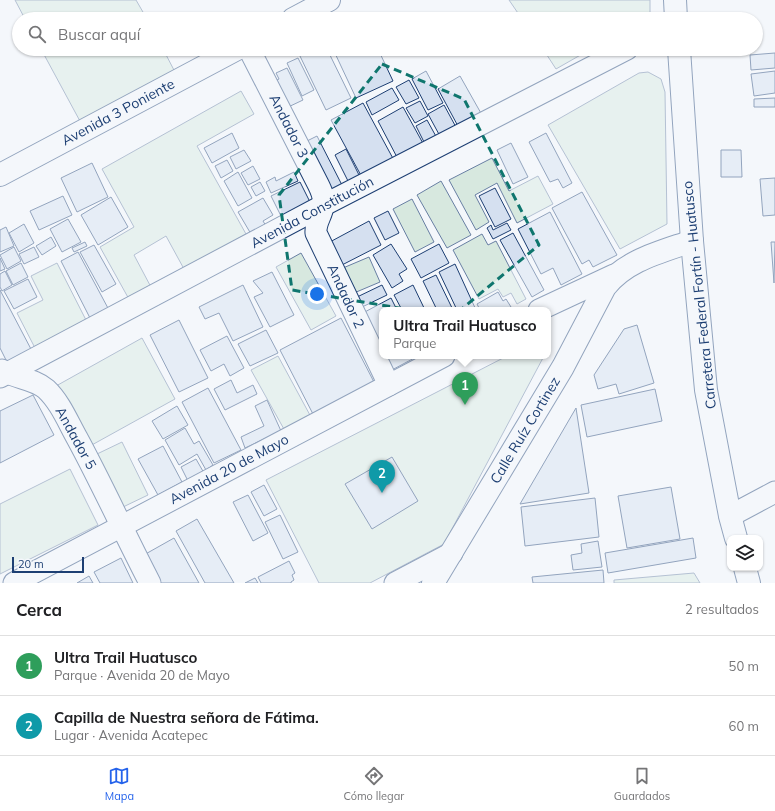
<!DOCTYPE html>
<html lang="es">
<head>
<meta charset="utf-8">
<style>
  body { margin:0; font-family:Mulish,sans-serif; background:#f2f2f2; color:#202124 }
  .controls { position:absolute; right:12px; bottom:12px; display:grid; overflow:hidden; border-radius:8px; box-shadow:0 1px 3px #0004 }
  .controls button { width:36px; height:36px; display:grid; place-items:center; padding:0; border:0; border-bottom:1px solid #e0e0e0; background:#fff; color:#202124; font:20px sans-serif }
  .scale { position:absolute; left:12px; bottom:10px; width:72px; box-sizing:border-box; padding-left:4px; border:2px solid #1d3f73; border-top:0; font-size:11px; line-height:14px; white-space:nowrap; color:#1d3f73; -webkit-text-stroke:3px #f4f7fb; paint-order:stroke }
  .you { position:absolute; left:317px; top:294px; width:14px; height:14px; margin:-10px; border:3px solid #fff; border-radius:50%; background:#1a73e8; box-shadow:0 0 0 6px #1a73e833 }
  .badge { display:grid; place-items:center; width:26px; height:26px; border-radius:50%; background:#2563eb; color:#fff; font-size:13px; font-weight:700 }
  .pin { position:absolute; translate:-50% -33px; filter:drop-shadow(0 1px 2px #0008) }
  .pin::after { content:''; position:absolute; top:21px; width:14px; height:12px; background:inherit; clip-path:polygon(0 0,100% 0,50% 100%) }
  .popup { position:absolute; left:379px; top:307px; width:172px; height:52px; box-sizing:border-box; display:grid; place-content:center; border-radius:8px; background:#fff; filter:drop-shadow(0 1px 3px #0005); font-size:13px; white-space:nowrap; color:#757577 }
  .popup b { font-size:15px; color:#202124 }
  .popup::after { content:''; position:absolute; left:50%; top:100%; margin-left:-8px; border:8px solid transparent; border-top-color:#fff }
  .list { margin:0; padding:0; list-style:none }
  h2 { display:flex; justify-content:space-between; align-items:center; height:52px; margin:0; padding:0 16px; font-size:17px }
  h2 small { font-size:13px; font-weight:400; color:#757577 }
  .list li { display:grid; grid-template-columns:26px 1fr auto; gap:12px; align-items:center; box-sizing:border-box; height:60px; padding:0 16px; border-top:1px solid #e0e0e0 }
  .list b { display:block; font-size:15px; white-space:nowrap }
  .list p { margin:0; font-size:13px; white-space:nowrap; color:#757577 }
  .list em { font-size:13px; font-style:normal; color:#757577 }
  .icon { flex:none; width:22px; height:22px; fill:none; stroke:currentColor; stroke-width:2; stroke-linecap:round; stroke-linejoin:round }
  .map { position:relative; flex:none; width:775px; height:583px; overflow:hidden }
  .search { position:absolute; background:#fff; box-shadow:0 1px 3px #0004; left:12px; right:12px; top:12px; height:44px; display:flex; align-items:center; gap:10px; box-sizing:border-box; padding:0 14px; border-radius:22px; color:#757577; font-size:15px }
  .sheet { height:172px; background:#fff }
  nav { display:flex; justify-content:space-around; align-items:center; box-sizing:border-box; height:56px; border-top:1px solid #e0e0e0; background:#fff; font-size:11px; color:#757577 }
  nav a { display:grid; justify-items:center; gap:2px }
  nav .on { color:#2563eb }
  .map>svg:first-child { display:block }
  .green { fill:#d7e8df; stroke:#687fa3 }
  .building { fill:#d5e0f0; stroke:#1d3f73 }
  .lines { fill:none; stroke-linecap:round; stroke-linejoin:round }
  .street-casing { stroke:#1d3f73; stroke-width:23 }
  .secondary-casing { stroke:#1d3f73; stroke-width:24 }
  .primary-casing { stroke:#1d3f73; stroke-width:24 }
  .street { stroke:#f4f7fb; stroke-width:21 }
  .secondary { stroke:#f4f7fb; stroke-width:22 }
  .primary { stroke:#f4f7fb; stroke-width:22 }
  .marked { fill:none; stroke:#0f766e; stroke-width:3; stroke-dasharray:8 5; stroke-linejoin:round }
  .labels { text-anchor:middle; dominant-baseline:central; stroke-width:3; stroke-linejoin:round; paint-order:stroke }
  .street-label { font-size:14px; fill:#1d3f73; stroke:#f4f7fb }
</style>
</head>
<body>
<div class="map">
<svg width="775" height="583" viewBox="0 0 775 583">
  <rect width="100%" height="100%" fill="#f4f7fb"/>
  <!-- green -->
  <g class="green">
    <path d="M 15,0 L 136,0 L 147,19 L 25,19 Z"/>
    <path d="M 509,0 L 650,0 L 650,16 L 645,19 L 522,19 Z"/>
    <path d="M 41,49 L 163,49 L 175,72 L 81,123 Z"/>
    <path d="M 543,49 L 591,49 L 556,69 Z"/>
    <path d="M 648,72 L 661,79 L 665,92 L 667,224 L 620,249 L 548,125 L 639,73 Z"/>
    <path d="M 241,91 L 254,114 L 197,146 L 246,234 L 184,269 L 166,236 L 134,255 L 152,289 L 130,301 L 100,247 L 134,227 L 102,169 Z"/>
    <path d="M 492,158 L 509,191 L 538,176 L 553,204 L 517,223 L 497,183 L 475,195 L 489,222 L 476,230 L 449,180 Z"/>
    <path d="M 441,181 L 471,235 L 447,248 L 417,195 Z"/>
    <path d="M 412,199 L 434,242 L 415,252 L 393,209 Z"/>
    <path d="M 482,234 L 488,245 L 496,241 L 526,299 L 517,304 L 511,293 L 503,297 L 498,289 L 479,299 L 453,250 Z"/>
    <path d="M 301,253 L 336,316 L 311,330 L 276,267 Z"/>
    <path d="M 369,257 L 380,282 L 354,293 L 343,268 Z"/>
    <path d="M 57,263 L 87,322 L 35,348 L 17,313 L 43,300 L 31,276 Z"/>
    <path d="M 142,338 L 175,399 L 90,446 L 56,386 Z"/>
    <path d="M 278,356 L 311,417 L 285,431 L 251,370 Z"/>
    <path d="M 507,356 L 544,356 L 444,544 L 370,583 L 319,583 L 266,480 Z"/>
    <path d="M 122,442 L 148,495 L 123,507 L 97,454 Z"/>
    <path d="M 70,469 L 98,525 L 0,574 L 0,504 Z"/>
    <path d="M 694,573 L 700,583 L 614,583 L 614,580 Z"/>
  </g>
  <!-- building -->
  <g class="building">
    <path d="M 310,49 L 327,49 L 351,98 L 326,110 L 299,54 Z"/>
    <path d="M 333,49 L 378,49 L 393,81 L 356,98 Z"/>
    <path d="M 775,53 L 775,68 L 751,70 L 750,55 Z"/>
    <path d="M 298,58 L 314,90 L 302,96 L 287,63 Z"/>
    <path d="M 287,68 L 303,100 L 284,109 L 271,83 L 279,79 L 276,73 Z"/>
    <path d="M 426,71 L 443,103 L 428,110 L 412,79 Z"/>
    <path d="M 775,71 L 775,93 L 754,96 L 751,74 Z"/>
    <path d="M 460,76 L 482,115 L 459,128 L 438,89 Z"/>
    <path d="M 409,80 L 419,98 L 406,104 L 396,87 Z"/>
    <path d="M 392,88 L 399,100 L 372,115 L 366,102 Z"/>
    <path d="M 775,98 L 775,107 L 754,107 L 754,99 Z"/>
    <path d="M 420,101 L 428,116 L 415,123 L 406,108 Z"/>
    <path d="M 363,103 L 396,164 L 364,181 L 331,120 Z"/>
    <path d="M 444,105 L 457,129 L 441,138 L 428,114 Z"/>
    <path d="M 403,107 L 425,147 L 399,161 L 378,121 Z"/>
    <path d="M 427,120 L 438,140 L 426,146 L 416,126 Z"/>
    <path d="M 232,133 L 239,148 L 212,163 L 204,148 Z"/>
    <path d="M 546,133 L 572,183 L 563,188 L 558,179 L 550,182 L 529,142 Z"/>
    <path d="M 317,136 L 344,189 L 329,196 L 303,143 Z"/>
    <path d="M 511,143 L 528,177 L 513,184 L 497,150 Z"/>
    <path d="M 346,149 L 361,179 L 350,185 L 335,155 Z"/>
    <path d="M 244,150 L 251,161 L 236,169 L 230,157 Z"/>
    <path d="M 721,150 L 741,150 L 742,177 L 721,177 Z"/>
    <path d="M 227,160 L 233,171 L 221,178 L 215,166 Z"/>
    <path d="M 92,163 L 108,197 L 77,212 L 61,178 Z"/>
    <path d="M 253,166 L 260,179 L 248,185 L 241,173 Z"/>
    <path d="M 238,172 L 252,198 L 238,206 L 224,181 Z"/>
    <path d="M 294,172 L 298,181 L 271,193 L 266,182 L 275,177 L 276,181 Z"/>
    <path d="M 775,178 L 775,215 L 763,216 L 760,179 Z"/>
    <path d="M 260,182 L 265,191 L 256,196 L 251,187 Z"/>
    <path d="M 300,182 L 312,206 L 283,220 L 271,196 Z"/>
    <path d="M 495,188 L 511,219 L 495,227 L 479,196 Z"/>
    <path d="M 582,192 L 617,255 L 593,267 L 589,260 L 582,264 L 552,208 Z"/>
    <path d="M 63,196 L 72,215 L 39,230 L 30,211 Z"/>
    <path d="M 111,197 L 128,227 L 98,245 L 81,215 Z"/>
    <path d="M 263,198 L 273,215 L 263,221 L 266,226 L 251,234 L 238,212 Z"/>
    <path d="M 388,211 L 399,233 L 385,240 L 374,218 Z"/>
    <path d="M 550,212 L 582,274 L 561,285 L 553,268 L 541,274 L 518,229 Z"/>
    <path d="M 68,219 L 81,242 L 62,252 L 50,229 Z"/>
    <path d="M 369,221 L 381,245 L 340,266 L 328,243 Z"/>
    <path d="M 507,223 L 511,230 L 493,239 L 487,228 L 491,225 L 493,230 Z"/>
    <path d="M 24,224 L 34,243 L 19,252 L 9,233 Z"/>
    <path d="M 6,227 L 14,246 L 0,252 L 0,230 Z"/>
    <path d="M 513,233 L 544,290 L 532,297 L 500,240 Z"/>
    <path d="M 51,237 L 56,246 L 42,255 L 36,246 Z"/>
    <path d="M 85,242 L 87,246 L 74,252 L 72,248 Z"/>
    <path d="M 771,242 L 775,242 L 774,283 Z"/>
    <path d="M 391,244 L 407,269 L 399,274 L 403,281 L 392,288 L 373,255 Z"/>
    <path d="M 439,244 L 449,263 L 421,278 L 411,259 Z"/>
    <path d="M 94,245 L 116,284 L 102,292 L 80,252 Z"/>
    <path d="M 14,247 L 21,261 L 7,269 L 0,255 Z"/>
    <path d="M 34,247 L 39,257 L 24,264 L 19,254 Z"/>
    <path d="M 78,252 L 109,310 L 91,320 L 61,261 Z"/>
    <path d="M 0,258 L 5,269 L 0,271 Z"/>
    <path d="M 21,263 L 28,277 L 13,285 L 6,271 Z"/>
    <path d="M 455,264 L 476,310 L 457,310 L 439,272 Z"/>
    <path d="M 5,271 L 12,285 L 2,291 L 0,287 L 0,274 Z"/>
    <path d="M 272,272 L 294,315 L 270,327 L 254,297 L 263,293 L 253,281 Z"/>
    <path d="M 436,275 L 453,310 L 437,310 L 423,281 Z"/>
    <path d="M 28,279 L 37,297 L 14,309 L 4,291 Z"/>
    <path d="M 243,285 L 263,327 L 233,341 L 219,313 L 205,319 L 199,307 Z"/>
    <path d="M 382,285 L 387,295 L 360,308 L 355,298 Z"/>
    <path d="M 413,285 L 425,310 L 402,310 L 394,295 Z"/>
    <path d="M 0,290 L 32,351 L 8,364 L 0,348 Z"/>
    <path d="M 498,292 L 503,301 L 506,299 L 511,307 L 505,310 L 480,310 L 477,304 Z"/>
    <path d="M 391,298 L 397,310 L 382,310 L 382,356 L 361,314 Z"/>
    <path d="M 341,318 L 375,384 L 314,416 L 280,350 Z"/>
    <path d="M 179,320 L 208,378 L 179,392 L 150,335 Z"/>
    <path d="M 637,325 L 654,383 L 619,394 L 616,384 L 598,389 L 594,375 L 624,329 Z"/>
    <path d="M 266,330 L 278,353 L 250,366 L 238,344 Z"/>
    <path d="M 227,336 L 244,368 L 230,376 L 224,364 L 211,371 L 200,350 Z"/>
    <path d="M 382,356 L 418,356 L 390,371 Z"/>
    <path d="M 231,380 L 237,393 L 253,385 L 257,394 L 225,410 L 214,389 Z"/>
    <path d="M 208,388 L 241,450 L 214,463 L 182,402 Z"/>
    <path d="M 655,389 L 662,421 L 587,437 L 581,405 Z"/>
    <path d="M 33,395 L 54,435 L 0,463 L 0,411 Z"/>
    <path d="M 267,400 L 281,431 L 245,448 L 241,437 L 264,426 L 255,406 Z"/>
    <path d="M 177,406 L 188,425 L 163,439 L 152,421 Z"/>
    <path d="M 576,408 L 589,493 L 520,504 Z"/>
    <path d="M 185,428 L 194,444 L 199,441 L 213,465 L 206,470 L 197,454 L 179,465 L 165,440 Z"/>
    <path d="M 163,446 L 182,482 L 158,495 L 138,459 Z"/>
    <path d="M 392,457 L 418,501 L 372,529 L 345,484 Z"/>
    <path d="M 196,459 L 204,473 L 188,481 L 181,467 Z"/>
    <path d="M 264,485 L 277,509 L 264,516 L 251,492 Z"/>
    <path d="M 671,487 L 680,539 L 627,548 L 618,496 Z"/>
    <path d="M 248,495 L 268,533 L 253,541 L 233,502 Z"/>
    <path d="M 595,498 L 599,537 L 525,546 L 521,507 Z"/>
    <path d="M 280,515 L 298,552 L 283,559 L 265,522 Z"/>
    <path d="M 197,519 L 234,583 L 205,583 L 176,531 Z"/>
    <path d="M 174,538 L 199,583 L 157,583 L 142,556 Z"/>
    <path d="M 693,538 L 696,558 L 608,573 L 605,553 Z"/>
    <path d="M 598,541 L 602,567 L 573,570 L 571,555 L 582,553 L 581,544 Z"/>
    <path d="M 121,558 L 133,583 L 100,583 L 94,572 Z"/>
    <path d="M 289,561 L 295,573 L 292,575 L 294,580 L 291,582 L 291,583 L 261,583 L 258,577 Z"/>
    <path d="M 603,570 L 604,583 L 533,583 L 532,577 Z"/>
    <path d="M 89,576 L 93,583 L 77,583 Z"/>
    <path d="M 255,578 L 258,583 L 245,583 Z"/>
  </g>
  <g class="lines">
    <!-- street casing -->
    <g class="street-casing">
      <g id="street">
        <path d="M 249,49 L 318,184 C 321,190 325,198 323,206 C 322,216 315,222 316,233 L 389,385"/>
        <path d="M 539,310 L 614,275"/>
        <path d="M 2,370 C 16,379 33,378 46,389 C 60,402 68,422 77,438 C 103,486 125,535 150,583"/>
        <path d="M 0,377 L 324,205 L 627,49"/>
        <path d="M 730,516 L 775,492"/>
        <path d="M 14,583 L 444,356"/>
        <path d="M 395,583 L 452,553"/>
      </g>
    </g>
    <!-- secondary casing -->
    <g class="secondary-casing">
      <g id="secondary">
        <path d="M 293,19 L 329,0"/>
        <path d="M 0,175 L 237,49"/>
        <path d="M 433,583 L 563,367 L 605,287 C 626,260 661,252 692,241"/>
      </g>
    </g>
    <!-- primary casing -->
    <g class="primary-casing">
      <g id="primary">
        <path d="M 675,0 L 676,19"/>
        <path d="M 679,49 L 692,241 L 706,390 L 730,516 L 736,538"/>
        <path d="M 745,568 L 749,583"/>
      </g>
    </g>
    <!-- street -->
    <use href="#street" class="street"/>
    <!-- secondary -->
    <use href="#secondary" class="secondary"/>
    <!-- primary -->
    <use href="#primary" class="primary"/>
  </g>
  <!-- marked area -->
  <path d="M0 0H775V583H0ZM 382,64 L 464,99 L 539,245 L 452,317 L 292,290 L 279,195 Z" fill="#f4f7fb" fill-opacity=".55" fill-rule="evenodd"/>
  <path class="marked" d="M 382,64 L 464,99 L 539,245 L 452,317 L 292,290 L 279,195 Z"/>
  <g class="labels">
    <!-- street labels -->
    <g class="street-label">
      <text transform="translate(118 112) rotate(-28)">Avenida 3 Poniente</text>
      <text transform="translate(289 126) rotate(63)">Andador 3</text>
      <text transform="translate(312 212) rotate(-28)">Avenida Constitución</text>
      <text transform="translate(699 295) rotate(-96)">Carretera Federal Fortín - Huatusco</text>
      <text transform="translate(346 296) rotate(65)">Andador 2</text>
      <text transform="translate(525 430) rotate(-59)">Calle Ruíz Cortinez</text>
      <text transform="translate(76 438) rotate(61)">Andador 5</text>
      <text transform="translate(229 469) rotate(-28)">Avenida 20 de Mayo</text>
    </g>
  </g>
</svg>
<div class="controls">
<button><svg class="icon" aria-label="layers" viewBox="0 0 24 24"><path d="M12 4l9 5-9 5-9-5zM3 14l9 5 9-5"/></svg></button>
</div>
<div class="scale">20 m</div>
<div class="you"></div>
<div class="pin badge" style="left:465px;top:405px;background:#2e9e5b">1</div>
<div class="popup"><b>Ultra Trail Huatusco</b>Parque</div>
<div class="pin badge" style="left:382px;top:493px;background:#0f9aa8">2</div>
<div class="search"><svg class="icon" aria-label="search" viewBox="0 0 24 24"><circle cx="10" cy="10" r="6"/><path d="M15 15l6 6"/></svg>Buscar aquí</div>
</div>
<section class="sheet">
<h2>Cerca<small>2 resultados</small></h2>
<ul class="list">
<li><span class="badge" style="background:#2e9e5b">1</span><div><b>Ultra Trail Huatusco</b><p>Parque · Avenida 20 de Mayo</p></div><em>50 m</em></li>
<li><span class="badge" style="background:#0f9aa8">2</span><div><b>Capilla de Nuestra señora de Fátima.</b><p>Lugar · Avenida Acatepec</p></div><em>60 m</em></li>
</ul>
</section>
<nav>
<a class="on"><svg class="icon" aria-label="map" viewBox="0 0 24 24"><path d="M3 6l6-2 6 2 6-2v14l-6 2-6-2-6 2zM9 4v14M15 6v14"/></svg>Mapa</a>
<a><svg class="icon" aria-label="directions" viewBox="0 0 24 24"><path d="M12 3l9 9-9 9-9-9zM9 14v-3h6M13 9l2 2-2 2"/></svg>Cómo llegar</a>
<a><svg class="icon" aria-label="saved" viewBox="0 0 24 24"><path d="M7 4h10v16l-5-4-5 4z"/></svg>Guardados</a>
</nav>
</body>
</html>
